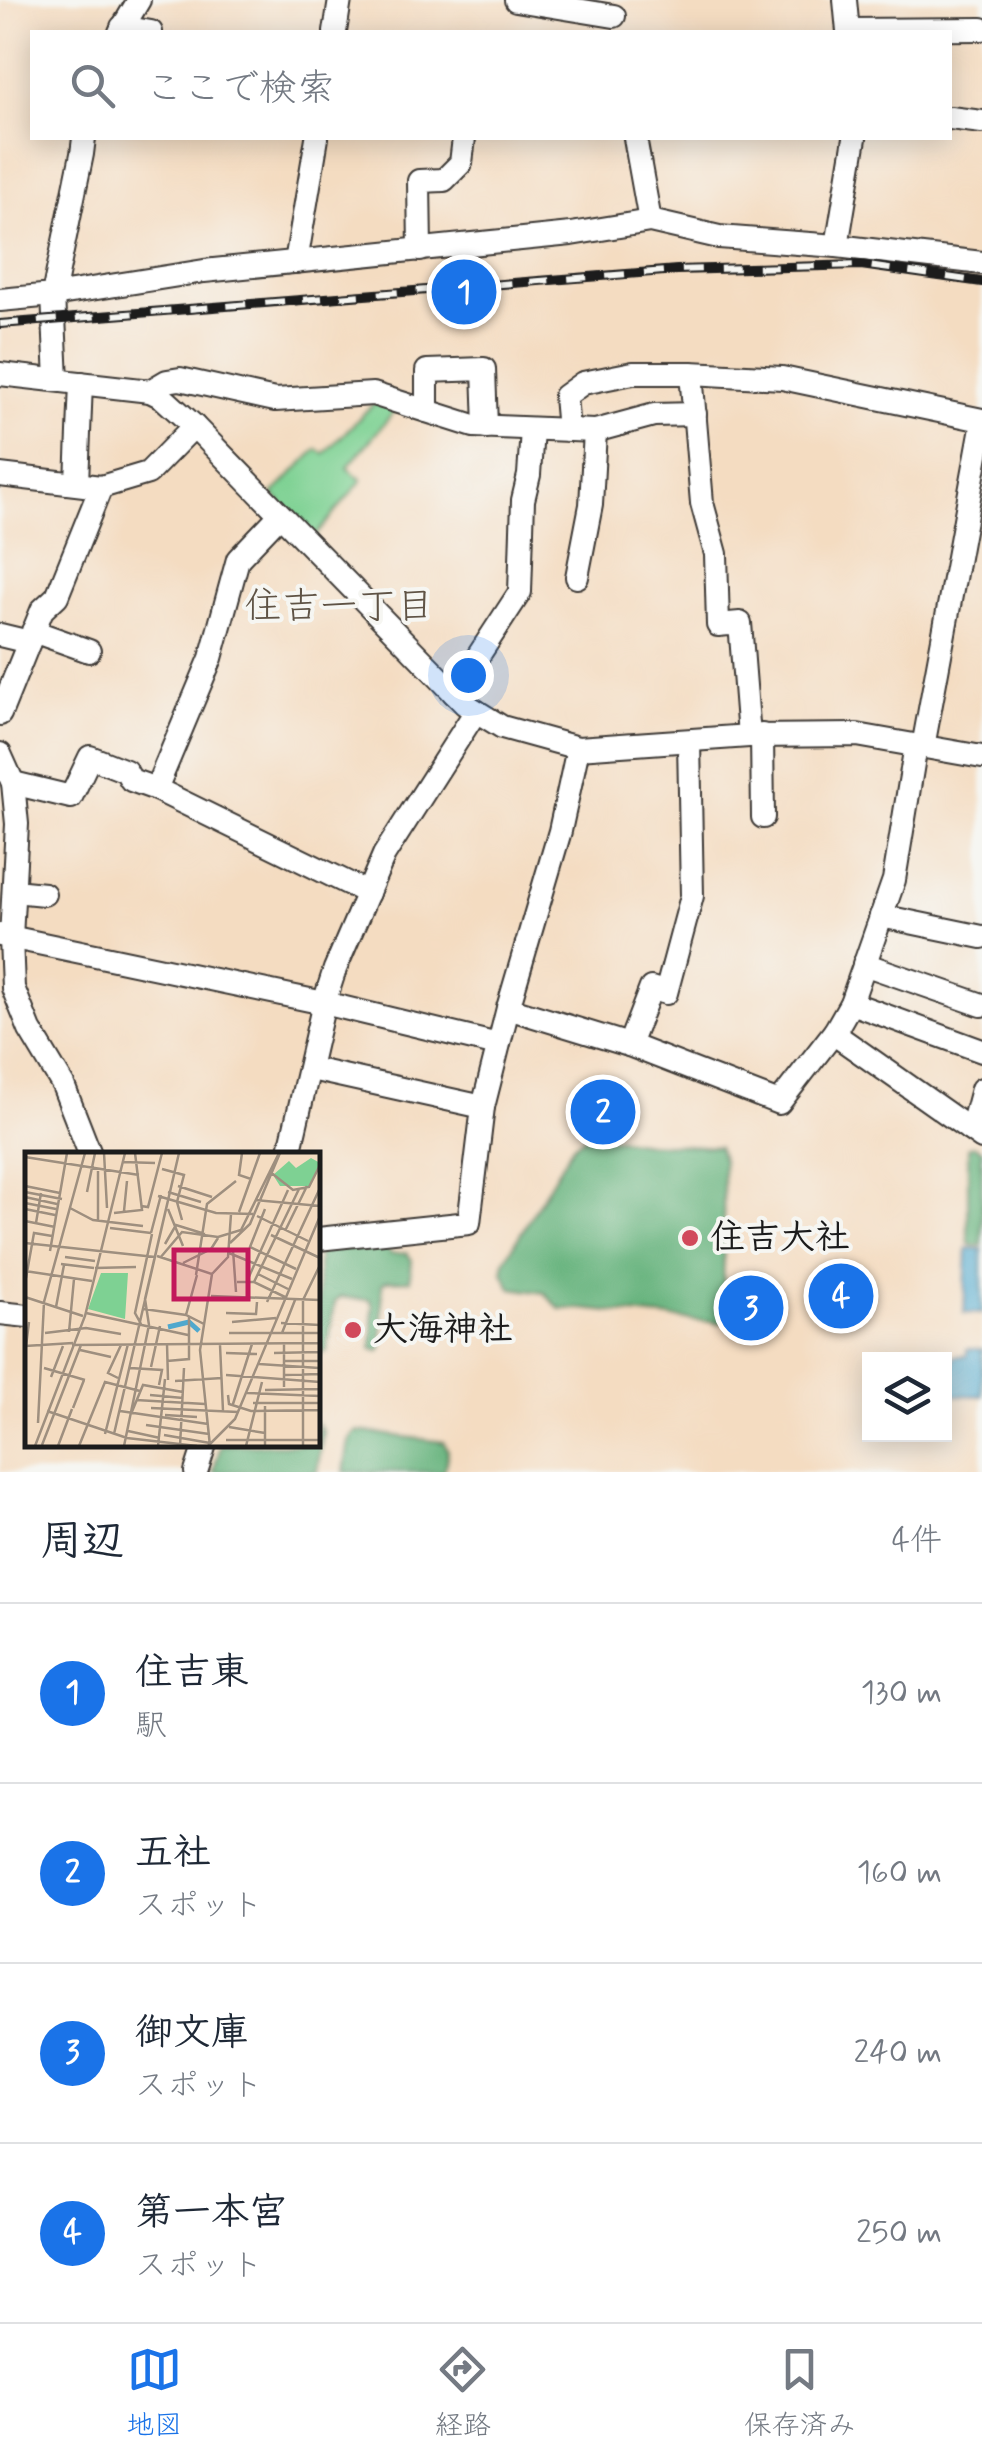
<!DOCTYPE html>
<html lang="ja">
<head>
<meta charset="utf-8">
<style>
  body { margin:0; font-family:Mynerve,"Klee One",sans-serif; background:#f2f2f3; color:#1f2937 }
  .controls { position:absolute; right:30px; bottom:30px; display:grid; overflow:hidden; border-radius:0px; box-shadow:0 5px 25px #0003 }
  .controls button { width:90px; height:90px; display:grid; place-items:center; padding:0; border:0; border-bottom:2px solid #e0e1e3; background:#fff; color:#1f2937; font:50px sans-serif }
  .you { position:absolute; left:468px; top:675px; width:35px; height:35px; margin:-25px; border:8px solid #fff; border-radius:50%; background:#1a73e8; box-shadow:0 0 0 15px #1a73e833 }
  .badge { display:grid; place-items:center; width:65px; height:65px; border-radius:50%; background:#1a73e8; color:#fff; font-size:32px; font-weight:700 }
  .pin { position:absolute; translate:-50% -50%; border:5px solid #fff; box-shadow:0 2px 10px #0006 }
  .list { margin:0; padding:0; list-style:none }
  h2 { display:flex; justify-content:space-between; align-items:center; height:130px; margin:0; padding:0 40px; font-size:42px }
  h2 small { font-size:32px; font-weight:400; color:#747a83 }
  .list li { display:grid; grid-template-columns:65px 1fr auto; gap:30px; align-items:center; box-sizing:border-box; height:180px; padding:0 40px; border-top:2px solid #e0e1e3 }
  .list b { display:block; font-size:38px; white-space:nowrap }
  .list p { margin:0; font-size:32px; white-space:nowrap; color:#747a83 }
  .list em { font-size:32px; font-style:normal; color:#747a83 }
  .icon { flex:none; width:55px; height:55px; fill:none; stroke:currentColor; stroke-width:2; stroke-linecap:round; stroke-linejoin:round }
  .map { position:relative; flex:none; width:982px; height:1472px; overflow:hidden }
  .search { position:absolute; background:#fff; box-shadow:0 5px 25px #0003; left:30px; right:30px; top:30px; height:110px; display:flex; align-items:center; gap:25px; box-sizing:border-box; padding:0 35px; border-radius:0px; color:#747a83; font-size:38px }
  .sheet { height:850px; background:#fff }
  nav { display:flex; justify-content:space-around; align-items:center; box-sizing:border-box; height:140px; border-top:2px solid #e0e1e3; background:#fff; font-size:28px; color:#747a83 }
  nav a { display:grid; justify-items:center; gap:5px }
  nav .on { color:#1a73e8 }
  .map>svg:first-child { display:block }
  .green { fill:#7ed193; stroke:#4d7658; stroke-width:2.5 }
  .forest { fill:#66b37d; stroke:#41684c; stroke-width:2.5 }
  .water { fill:#50a8cd; stroke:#366274; stroke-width:2.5 }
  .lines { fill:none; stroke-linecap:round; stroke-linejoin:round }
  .minor-casing { stroke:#3c3935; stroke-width:26 }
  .minor { stroke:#fff; stroke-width:22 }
  .rail-casing { stroke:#1c1c1c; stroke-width:10 }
  .rail { stroke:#f6f6f2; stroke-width:6; stroke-dasharray:19; stroke-linecap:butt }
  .poi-dot { fill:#d1495b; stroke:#f6f6f2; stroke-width:4 }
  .labels { text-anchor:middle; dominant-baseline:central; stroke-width:8; stroke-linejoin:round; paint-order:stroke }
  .poi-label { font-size:35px; font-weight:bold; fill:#1c1c1c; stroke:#f6f6f2; text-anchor:start }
  .neighbourhood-label { font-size:38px; fill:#5f5345; stroke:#f6f6f2 }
  .inset-river { fill:none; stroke:#50a8cd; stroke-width:5 }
  .inset-road { fill:none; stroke:#9e8f7f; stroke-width:2.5 }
  .view { fill:#c2185b; fill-opacity:0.15; stroke:#c2185b; stroke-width:5 }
  .inset-edge { fill:none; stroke:#1c1c1c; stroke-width:5 }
</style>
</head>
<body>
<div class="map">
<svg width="982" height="1472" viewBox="0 0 982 1472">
  <rect width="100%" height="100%" fill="#f6f6f2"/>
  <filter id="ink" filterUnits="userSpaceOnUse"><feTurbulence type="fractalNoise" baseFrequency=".01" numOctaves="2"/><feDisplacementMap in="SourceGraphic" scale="20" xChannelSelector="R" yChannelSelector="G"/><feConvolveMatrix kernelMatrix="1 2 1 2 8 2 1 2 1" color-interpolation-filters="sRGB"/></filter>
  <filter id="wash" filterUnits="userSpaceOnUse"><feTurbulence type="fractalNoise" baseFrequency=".0048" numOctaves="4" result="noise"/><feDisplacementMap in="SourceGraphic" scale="40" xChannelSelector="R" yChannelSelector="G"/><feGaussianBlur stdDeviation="2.25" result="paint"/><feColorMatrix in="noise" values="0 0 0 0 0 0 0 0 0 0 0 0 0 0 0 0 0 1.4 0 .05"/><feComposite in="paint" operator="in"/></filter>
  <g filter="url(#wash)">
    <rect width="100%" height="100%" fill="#f4dcc1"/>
    <!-- green -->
    <path class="green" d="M 375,402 L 397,408 L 347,468 L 362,480 L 312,540 L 273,494 L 317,449 L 324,454 Z"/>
    <!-- forest -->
    <g class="forest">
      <path d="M 584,1137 L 608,1137 L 647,1143 L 718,1147 L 723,1161 L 724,1320 L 722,1323 L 581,1309 L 560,1309 L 545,1293 L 511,1288 L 503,1272 L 505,1260 L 573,1145 Z"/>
      <path d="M 973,1145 L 982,1150 L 982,1245 L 972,1245 L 968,1241 L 968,1147 Z"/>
      <path d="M 384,1245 L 391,1254 L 407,1253 L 412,1260 L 410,1280 L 386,1281 L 382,1284 L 382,1348 L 380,1351 L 372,1349 L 373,1306 L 370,1300 L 340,1297 L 335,1302 L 327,1351 L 318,1355 L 318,1249 Z"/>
      <path d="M 318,1424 L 323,1431 L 317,1472 L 213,1472 L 221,1445 L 318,1444 Z"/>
      <path d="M 357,1431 L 444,1442 L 448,1451 L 444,1472 L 344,1472 L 349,1440 Z"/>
    </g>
    <!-- water -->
    <g class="water">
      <path d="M 967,1248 L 982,1249 L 982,1314 L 964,1313 Z"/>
      <path d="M 967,1349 L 982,1349 L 982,1396 L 953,1395 L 954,1356 L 967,1356 Z"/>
    </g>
  </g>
  <g filter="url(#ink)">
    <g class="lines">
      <!-- minor casing -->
      <g class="minor-casing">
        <g id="minor">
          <path d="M 516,0 L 614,16"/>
          <path d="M 845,0 L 848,32"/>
          <path d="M 122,27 L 151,32"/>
          <path d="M 848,30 L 982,29"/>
          <path d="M 120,32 L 139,0"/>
          <path d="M 335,32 L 340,0"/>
          <path d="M 950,118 L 982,122"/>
          <path d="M 635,138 L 650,221"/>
          <path d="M 855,138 L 837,246 L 982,263"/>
          <path d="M 420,250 L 419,181 L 444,180 L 461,163 L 464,138"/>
          <path d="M 296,262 L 317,138"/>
          <path d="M 0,300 L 53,295 L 204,271 L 571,234 L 650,221 L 719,237 L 837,246"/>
          <path d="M 691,373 L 702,503 L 716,554 L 718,625 L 740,623 L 749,736"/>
          <path d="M 0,374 L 150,391 L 162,397 L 194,426 L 465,704 L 476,711"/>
          <path d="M 57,380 L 53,295 L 82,154 L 84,138"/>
          <path d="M 150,391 L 167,381 L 180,379 L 275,400 L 373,394 L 474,426 L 595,431 L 654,415 L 695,414"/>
          <path d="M 427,411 L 427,371 L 484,369 L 486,427"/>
          <path d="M 568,430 L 565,396 L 583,383 L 633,373 L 691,373 L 782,378 L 982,420"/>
          <path d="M 0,475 L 101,487"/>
          <path d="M 77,483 L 81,383"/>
          <path d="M 280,515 L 238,559 L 211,658 L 156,789 L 368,893"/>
          <path d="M 577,577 L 591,505 L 595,431"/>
          <path d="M 33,631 L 89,651"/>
          <path d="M 0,635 L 29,642"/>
          <path d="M 454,693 L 520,592 L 523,500 L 529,475 L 532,429"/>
          <path d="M 0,714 L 42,610 L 57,596 L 101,487 L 148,473 L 194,426"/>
          <path d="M 762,735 L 763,817"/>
          <path d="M 923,747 L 982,427"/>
          <path d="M 0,754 L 13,783 L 17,824 L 11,938 L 13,988 L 30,1030 L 63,1085 L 90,1154"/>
          <path d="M 13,783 L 71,797 L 90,757 L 126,771 L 131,780 L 156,789"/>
          <path d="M 14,891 L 44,894"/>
          <path d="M 881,916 L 982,937"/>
          <path d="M 0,935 L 324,1003 L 498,1045"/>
          <path d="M 864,964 L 982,1005"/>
          <path d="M 851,1003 L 982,1051"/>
          <path d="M 508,1008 L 629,1045 L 779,1103 L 835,1031 L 851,1003 L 894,880 L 916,745"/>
          <path d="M 835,1031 L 840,1038 L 982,1138"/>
          <path d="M 629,1045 L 651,988 L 666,993 L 692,896 L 689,741"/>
          <path d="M 311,1069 L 483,1107"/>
          <path d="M 969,1129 L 974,1119 L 982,1089"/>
          <path d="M 289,1154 L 324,1003 L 335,969 L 384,855 L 476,711 L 502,727 L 578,748 L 749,736 L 857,735 L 982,757"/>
          <path d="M 318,1239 L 469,1223 L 483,1107 L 508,1008 L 560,831 L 578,748"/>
          <path d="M 0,1313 L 28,1316"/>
          <path d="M 196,1472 L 205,1444"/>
        </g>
      </g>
      <!-- minor -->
      <use href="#minor" class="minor"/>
      <!-- rail casing -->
      <g class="rail-casing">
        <path id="rail" d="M 0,324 L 677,270 L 861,265 L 982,282"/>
      </g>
      <!-- rail -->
      <use href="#rail" class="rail"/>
    </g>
  </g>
  <!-- markers -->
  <g class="poi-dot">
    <circle cx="690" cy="1238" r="10"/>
    <circle cx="353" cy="1330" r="10"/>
  </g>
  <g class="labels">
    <!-- poi labels -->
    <g class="poi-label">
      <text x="710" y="1238">住吉大社</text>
      <text x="373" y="1330">大海神社</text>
    </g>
    <!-- neighbourhood labels -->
    <g class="neighbourhood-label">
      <text x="339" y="607">住吉一丁目</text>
    </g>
  </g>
  <!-- overview -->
  <g transform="translate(25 1152)">
    <rect width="295" height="295" fill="#f4dcc1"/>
    <path d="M 286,6 L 295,11 L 284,34 L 255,34 L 248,23 L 264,9 L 271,16 ZM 76,121 L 103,121 L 100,167 L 63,157 Z" fill="#7ed193"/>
    <path class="inset-river" d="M 143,175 L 164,170 L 174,179"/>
    <path class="inset-road" d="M 79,1 L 82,56M 217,1 L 214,23 L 226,27M 0,5 L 114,23M 97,10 L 130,11M 137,17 L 159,23 L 152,50 L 157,68M 244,19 L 268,38 L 284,35 L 295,13M 0,34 L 35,41M 153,34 L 187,45M 0,40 L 37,47M 62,40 L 70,1M 143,40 L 176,50M 133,44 L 191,61 L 228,62M 0,45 L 32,52M 230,48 L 295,54M 0,51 L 31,57M 116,54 L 123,55 L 137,1M 45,56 L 68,68 L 118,74M 0,57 L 30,63M 143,57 L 158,94M 240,57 L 225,95 L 271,117M 99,59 L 102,29M 214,60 L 235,1M 89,61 L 117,58 L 110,1M 232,64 L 283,89M 73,68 L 73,19M 0,69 L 30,75M 11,71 L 16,41M 85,76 L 126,81M 260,79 L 282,34M 126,81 L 136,43M 246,83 L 295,106M 0,91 L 130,105M 205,91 L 225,72 L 255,1M 140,92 L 151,73 L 180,82M 208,98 L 211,140M 25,99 L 42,1M 204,101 L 267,127M 132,104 L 187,122 L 175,198 L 185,294M 40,105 L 70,109M 135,106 L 157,80 L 193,85 L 216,78 L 254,1M 158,111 L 186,97 L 193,86M 36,112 L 69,116M 70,116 L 111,115M 0,119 L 67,129M 187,122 L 203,105 L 206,62M 233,122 L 263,137M 171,123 L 182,52 L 211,29M 1,126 L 9,81 L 27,84M 222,129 L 263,38M 212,130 L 229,130 L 260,145M 229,130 L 274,37M 186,144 L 295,148M 0,145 L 58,164M 242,150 L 295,36M 31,155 L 39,113M 295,155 L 295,263M 119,157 L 161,163 L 179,172M 61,161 L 163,183M 201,161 L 231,162 L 232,150M 161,163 L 172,123M 207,170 L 251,166M 256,171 L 295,173M 116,172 L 110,161 L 127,82M 44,180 L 49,127M 20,181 L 61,176 L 96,182M 204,181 L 245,181M 247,181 L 295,181M 257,181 L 270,148M 259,191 L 259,235M 142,192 L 143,228M 47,193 L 295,191M 195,193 L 198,259M 0,194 L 48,191M 55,198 L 86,205M 201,201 L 232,202M 249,201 L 294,200M 0,202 L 4,170M 142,209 L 164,207 L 164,164M 259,209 L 295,209M 234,212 L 294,216M 126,215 L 135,174M 19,216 L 60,228M 105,216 L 137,218 L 134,233M 201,223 L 295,230M 259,223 L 295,222M 26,225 L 38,194M 93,226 L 83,221 L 96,193M 150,229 L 197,226M 240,238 L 295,237M 222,241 L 295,244M 125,243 L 158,246M 203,243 L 204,252 L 226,259 L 295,258M 111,248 L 180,252M 228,251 L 295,251M 208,252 L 227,192M 240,254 L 240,294M 48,256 L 59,228M 126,256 L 213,260M 22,259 L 102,286 L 172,294M 95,259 L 183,272M 106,262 L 118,233 L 158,240M 140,263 L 172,265M 13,271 L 19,150 L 60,1M 121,273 L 184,282M 204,275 L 240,281M 103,279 L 135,286M 80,282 L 103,192M 89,282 L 154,1M 139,283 L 185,291M 201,288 L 295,288M 17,293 L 56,193M 10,294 L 60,164 L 100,1M 33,294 L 47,257M 54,294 L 80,230 L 115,239M 99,294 L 124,173 L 120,147 L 154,1M 133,294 L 140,227M 155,294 L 159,216M 183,294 L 210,267 L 295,64M 221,294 L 237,230M 278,294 L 278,148 L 295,113"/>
    <path class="view" d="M 149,98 L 223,98 L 223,147 L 149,147 Z"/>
    <rect width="295" height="295" class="inset-edge"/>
  </g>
</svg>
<div class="controls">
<button><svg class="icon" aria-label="layers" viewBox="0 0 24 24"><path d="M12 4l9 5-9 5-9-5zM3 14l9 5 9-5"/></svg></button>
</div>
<div class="you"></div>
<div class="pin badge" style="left:464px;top:292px">1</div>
<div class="pin badge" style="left:603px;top:1112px">2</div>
<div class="pin badge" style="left:751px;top:1308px">3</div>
<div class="pin badge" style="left:841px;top:1296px">4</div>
<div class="search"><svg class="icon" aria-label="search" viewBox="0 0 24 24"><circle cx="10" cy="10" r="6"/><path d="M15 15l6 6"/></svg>ここで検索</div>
</div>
<section class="sheet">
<h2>周辺<small>4件</small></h2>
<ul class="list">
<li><span class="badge">1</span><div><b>住吉東</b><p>駅</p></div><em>130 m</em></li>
<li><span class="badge">2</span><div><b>五社</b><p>スポット</p></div><em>160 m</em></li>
<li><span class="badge">3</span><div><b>御文庫</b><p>スポット</p></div><em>240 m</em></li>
<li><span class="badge">4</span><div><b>第一本宮</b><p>スポット</p></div><em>250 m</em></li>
</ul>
</section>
<nav>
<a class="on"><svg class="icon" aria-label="map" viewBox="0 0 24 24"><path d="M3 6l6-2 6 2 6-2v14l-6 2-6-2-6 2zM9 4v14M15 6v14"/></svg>地図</a>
<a><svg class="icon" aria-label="directions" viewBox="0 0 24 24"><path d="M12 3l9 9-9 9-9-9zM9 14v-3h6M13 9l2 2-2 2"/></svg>経路</a>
<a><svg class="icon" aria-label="saved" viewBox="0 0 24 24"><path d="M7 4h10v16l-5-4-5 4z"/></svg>保存済み</a>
</nav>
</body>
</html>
